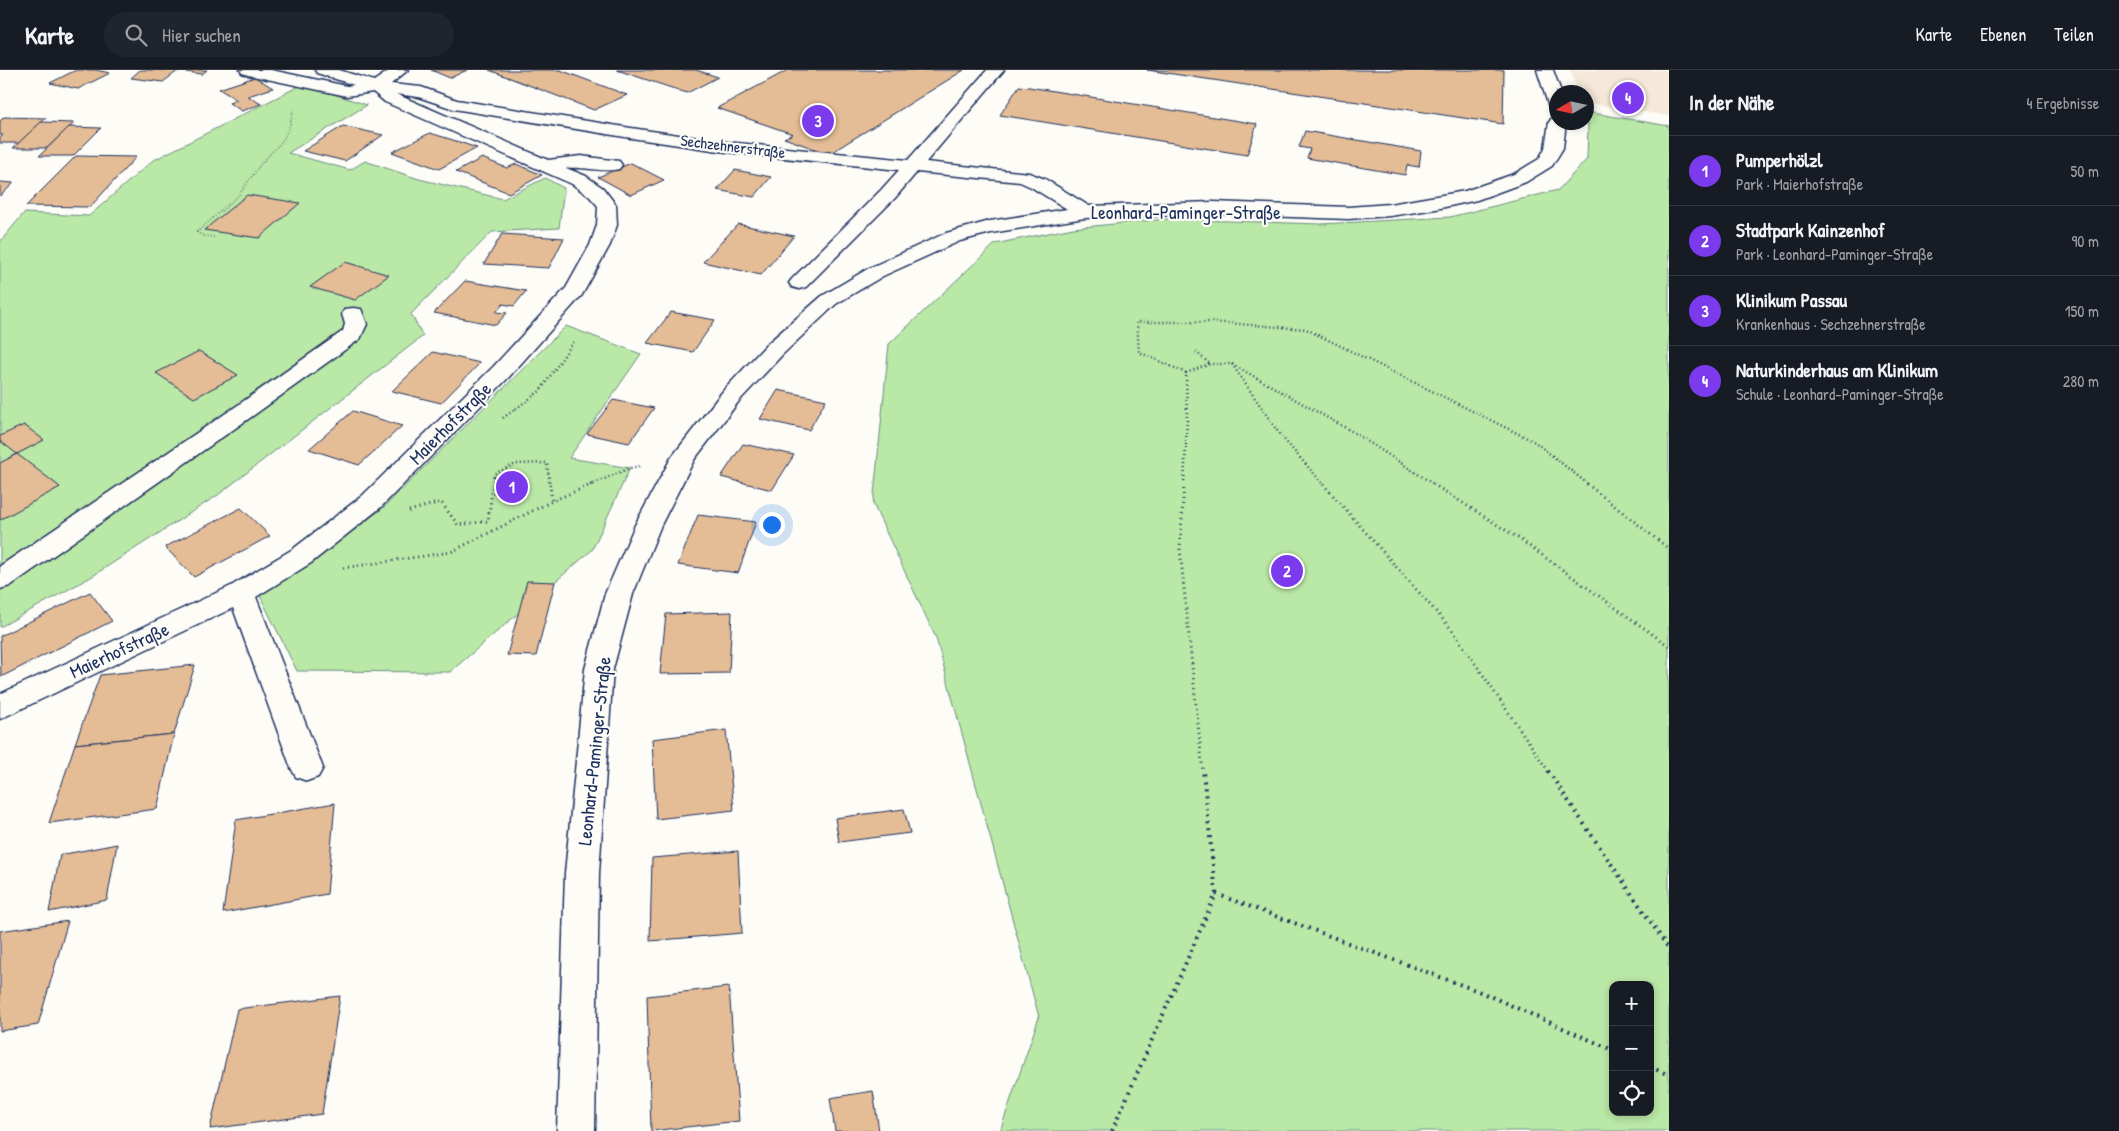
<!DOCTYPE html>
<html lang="de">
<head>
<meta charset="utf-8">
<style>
  body { margin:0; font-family:"Patrick Hand",sans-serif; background:#20242c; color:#f1f3f6 }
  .controls { position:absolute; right:15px; bottom:15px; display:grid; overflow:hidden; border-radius:10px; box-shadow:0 2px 8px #0003 }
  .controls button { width:45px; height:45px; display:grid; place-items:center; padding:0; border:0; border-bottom:1px solid #363941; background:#171b24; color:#f1f3f6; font:25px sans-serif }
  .compass { position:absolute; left:1549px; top:15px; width:45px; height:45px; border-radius:50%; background:#171b24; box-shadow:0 2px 8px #0003; rotate:261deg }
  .you { position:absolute; left:771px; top:454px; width:18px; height:18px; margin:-12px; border:4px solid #fff; border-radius:50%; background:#1a73e8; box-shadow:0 0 0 8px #1a73e833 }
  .badge { display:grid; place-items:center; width:32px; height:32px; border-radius:50%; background:#7c3aed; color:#fff; font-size:16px; font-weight:700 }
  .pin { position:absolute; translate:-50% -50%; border:2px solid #fff; box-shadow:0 1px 5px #0006 }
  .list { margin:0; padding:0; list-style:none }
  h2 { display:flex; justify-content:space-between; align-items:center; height:65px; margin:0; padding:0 20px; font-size:21px }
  h2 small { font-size:16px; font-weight:400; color:#9ea1a6 }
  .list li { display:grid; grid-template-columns:32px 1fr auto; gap:15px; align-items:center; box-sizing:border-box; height:70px; padding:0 20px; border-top:1px solid #363941 }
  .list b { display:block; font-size:19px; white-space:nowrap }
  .list p { margin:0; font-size:16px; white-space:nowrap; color:#9ea1a6 }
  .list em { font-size:16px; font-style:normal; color:#9ea1a6 }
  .icon { flex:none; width:28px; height:28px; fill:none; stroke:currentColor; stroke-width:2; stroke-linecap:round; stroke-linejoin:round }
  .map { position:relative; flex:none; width:1669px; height:1061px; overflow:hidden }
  header { display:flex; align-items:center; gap:30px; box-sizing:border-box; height:70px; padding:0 25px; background:#171b24; border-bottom:1px solid #363941 }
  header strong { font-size:24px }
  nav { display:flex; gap:28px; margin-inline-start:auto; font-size:18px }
  .search { width:350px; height:45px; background:#20242c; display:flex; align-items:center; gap:12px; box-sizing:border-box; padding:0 18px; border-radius:28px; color:#9ea1a6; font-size:19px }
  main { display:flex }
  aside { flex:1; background:#171b24 }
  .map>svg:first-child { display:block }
  .built { fill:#f6e9da }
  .green { fill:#bae8a6; stroke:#6a8c82; fill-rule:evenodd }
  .building { fill:#e4bc95; stroke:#1b2f5e }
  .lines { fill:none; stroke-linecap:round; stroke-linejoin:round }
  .minor-casing { stroke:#1b2f5e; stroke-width:3 }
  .path-far3 { stroke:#1b2f5e; stroke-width:2; stroke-dasharray:0.5 2.5; stroke-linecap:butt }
  .path-far2 { stroke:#1b2f5e; stroke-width:2.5; stroke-dasharray:1 3; stroke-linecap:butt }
  .path-far1 { stroke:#1b2f5e; stroke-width:3; stroke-dasharray:1 4; stroke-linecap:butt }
  .path { stroke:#1b2f5e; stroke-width:4; stroke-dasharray:2 5; stroke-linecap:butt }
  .minor { fill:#fdfcf7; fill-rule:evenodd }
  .labels { text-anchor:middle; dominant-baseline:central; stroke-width:4.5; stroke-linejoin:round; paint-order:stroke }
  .far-street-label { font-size:16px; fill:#1b2f5e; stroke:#fdfcf7 }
  .street-label { font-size:19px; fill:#1b2f5e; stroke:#fdfcf7 }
</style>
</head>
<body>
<header>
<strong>Karte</strong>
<div class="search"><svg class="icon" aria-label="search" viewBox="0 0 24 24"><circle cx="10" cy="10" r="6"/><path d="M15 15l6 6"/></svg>Hier suchen</div>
<nav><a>Karte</a><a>Ebenen</a><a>Teilen</a></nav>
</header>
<main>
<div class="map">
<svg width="1669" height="1061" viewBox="0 0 1669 1061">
  <rect width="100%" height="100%" fill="#fdfcf7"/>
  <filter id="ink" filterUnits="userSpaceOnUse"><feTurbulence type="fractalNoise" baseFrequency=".02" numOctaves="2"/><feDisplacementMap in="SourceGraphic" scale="10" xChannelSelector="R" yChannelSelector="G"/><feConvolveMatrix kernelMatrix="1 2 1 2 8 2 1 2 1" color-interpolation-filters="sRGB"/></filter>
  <g filter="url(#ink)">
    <!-- built -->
    <path class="built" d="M 1570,0 L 1669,0 L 1669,46 L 1587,33 L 1586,22 L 1578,22 Z"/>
    <!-- green -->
    <g class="green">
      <path d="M 303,14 L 367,35 L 288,83 L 350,100 L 365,91 L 419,109 L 503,129 L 545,108 L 564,118 L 559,158 L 492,162 L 411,244 L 423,266 L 218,425 L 91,507 L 0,557 L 0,172 L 24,143 L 89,146 L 152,91 Z"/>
      <path d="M 1587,42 L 1669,56 L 1669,1061 L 1000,1061 L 1039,947 L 936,568 L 873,434 L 889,274 L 995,174 L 1073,158 L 1166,149 L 1321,154 L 1450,147 L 1558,120 L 1587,89 L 1588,57 ZM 1613,915 L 1650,915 L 1650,1042 L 1613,1042 Z"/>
      <path d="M 566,256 L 641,284 L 569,388 L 630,398 L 592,480 L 450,602 L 297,601 L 259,524 L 328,480 L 384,437 Z"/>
    </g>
    <!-- building -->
    <g class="building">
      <path d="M 76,0 L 96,0 L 110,3 L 78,19 L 50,13 Z"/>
      <path d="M 140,0 L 179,0 L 163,12 L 131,8 Z"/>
      <path d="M 179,0 L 207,0 L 202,4 L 177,1 Z"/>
      <path d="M 431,0 L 467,0 L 450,8 Z"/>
      <path d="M 489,0 L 560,0 L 627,25 L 594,40 Z"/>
      <path d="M 617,0 L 696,0 L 718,7 L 687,23 Z"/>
      <path d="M 788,0 L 964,0 L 829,84 L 784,68 L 793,64 L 717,38 Z"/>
      <path d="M 1147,0 L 1504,0 L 1503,54 Z"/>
      <path d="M 255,7 L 273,18 L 248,26 L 261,34 L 242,41 L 229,33 L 237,30 L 219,19 Z"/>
      <path d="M 1019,16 L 1029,17 L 1257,54 L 1247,85 L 1000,45 Z"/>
      <path d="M 4,47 L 46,48 L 19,73 L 0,73 L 0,68 L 3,65 L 0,65 L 0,51 Z"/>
      <path d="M 41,52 L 74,53 L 47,78 L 13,78 Z"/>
      <path d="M 343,56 L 383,65 L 345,91 L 303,81 Z"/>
      <path d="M 69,57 L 101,58 L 73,86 L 39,86 Z"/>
      <path d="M 1305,61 L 1421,81 L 1419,97 L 1407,95 L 1405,105 L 1307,88 L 1310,79 L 1299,77 Z"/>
      <path d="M 430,63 L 453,70 L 477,78 L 439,99 L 392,82 Z"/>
      <path d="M 76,86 L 136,87 L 90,137 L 26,136 Z"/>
      <path d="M 482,88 L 507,98 L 516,94 L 542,105 L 509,123 L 456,102 Z"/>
      <path d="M 631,93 L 664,110 L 631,125 L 598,107 Z"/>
      <path d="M 735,100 L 771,107 L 754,127 L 717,120 Z"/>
      <path d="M 0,112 L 14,113 L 0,126 Z"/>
      <path d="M 247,125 L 300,133 L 259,168 L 204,160 Z"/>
      <path d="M 738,154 L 794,166 L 761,205 L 703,192 Z"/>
      <path d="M 502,164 L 564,168 L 549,198 L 484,194 Z"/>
      <path d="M 345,192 L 389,205 L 355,230 L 310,217 Z"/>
      <path d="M 465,211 L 526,221 L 514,236 L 503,234 L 496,242 L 507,243 L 496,255 L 434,243 Z"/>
      <path d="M 671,242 L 715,250 L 693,282 L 647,273 Z"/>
      <path d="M 199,281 L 238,305 L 194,328 L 156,303 Z"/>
      <path d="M 433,282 L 480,293 L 441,333 L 392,321 Z"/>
      <path d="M 778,320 L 826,330 L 809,360 L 760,349 Z"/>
      <path d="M 613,330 L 654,338 L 629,373 L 587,364 Z"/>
      <path d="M 353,341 L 402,356 L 359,395 L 309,379 Z"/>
      <path d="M 24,355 L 44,370 L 17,384 L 0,371 L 0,366 Z"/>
      <path d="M 743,374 L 794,385 L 772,420 L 721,407 Z"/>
      <path d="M 17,384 L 60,417 L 0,450 L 0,393 Z"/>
      <path d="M 241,438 L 270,466 L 194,507 L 165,477 Z"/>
      <path d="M 698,445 L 756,452 L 738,503 L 678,495 Z"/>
      <path d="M 527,511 L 555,512 L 536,586 L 507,585 Z"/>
      <path d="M 90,522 L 112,551 L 1,607 L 0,566 Z"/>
      <path d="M 732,542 L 729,603 L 660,604 L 666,544 Z"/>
      <path d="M 195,595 L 174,664 L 75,674 L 100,605 Z"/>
      <path d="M 726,660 L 734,740 L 656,749 L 652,669 Z"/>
      <path d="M 174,664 L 157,739 L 49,753 L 75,674 Z"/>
      <path d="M 335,733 L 327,824 L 223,843 L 236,750 Z"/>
      <path d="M 904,739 L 910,763 L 839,772 L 835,748 Z"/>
      <path d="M 117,774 L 107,830 L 49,842 L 60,785 Z"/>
      <path d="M 738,781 L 742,863 L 650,871 L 652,788 Z"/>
      <path d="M 68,851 L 38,955 L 0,961 L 0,861 Z"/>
      <path d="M 729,917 L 739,1051 L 651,1061 L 647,926 Z"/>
      <path d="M 340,926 L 322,1044 L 210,1059 L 237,939 Z"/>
      <path d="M 873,1021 L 879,1061 L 835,1061 L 830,1028 Z"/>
    </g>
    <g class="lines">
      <!-- minor casing -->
      <g class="minor-casing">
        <g id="minor">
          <path d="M 240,0 L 271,0 L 347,16 L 354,15 L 317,3 L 315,0 L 339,0 L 374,11 L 390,0 L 408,0 L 391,14 L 421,17 L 457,30 L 631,58 L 726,72 L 908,90 L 987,0 L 1004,0 L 926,92 L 1029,103 L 1045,109 L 1089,136 L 1213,132 L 1348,137 L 1390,134 L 1465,121 L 1514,104 L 1539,89 L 1545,78 L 1549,52 L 1552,48 L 1556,47 L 1556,52 L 1566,52 L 1563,78 L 1552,96 L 1526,112 L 1477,130 L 1436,139 L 1390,146 L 1348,149 L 1213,144 L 1085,148 L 991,163 L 960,171 L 883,206 L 836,234 L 783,284 L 739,331 L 694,390 L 661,455 L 633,524 L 613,599 L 599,803 L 595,1061 L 557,1061 L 565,803 L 585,599 L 605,524 L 635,455 L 671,388 L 723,321 L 767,274 L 822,226 L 869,198 L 946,163 L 990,151 L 1067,139 L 1031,117 L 1020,112 L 917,102 L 895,128 L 806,217 L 799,219 L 792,217 L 789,213 L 792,209 L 881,120 L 899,100 L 726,82 L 631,68 L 454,39 L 418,27 L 396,24 L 548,90 L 581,86 L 619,91 L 622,95 L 619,99 C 605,103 583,96 566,98 L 586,106 L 603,118 L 616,135 L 617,155 L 610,175 L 582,225 L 509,307 L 380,438 L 311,493 L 256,527 L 323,698 L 318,707 L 307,711 L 296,707 L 291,698 L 233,538 L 0,649 L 0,624 L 231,516 L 293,479 L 362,426 L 493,297 L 566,218 L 590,175 L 597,155 L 598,136 L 589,126 L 572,114 L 385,32 L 373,22 L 347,26 L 248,5 L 242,3 Z"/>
          <path d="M 1537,0 L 1553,0 L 1561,22 L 1556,22 L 1556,39 L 1550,38 L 1548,34 Z"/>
          <path d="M 353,238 L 361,239 L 367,254 L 360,269 L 254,345 L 10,516 L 0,519 L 0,496 L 238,335 L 343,261 L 345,254 L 342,244 L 345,239 Z"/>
        </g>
      </g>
      <!-- path-far3 -->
      <path class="path-far3" d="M 214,167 L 203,166 L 197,162 L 238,126 L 260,95 L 283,70 L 290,54 L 294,37"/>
      <!-- path-far2 -->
      <g class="path-far2">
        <path d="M 1196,282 L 1210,294"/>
        <path d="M 1232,294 L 1280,365 L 1324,415"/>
        <path d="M 1186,303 L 1139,282 L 1137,252 L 1212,252 L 1306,259 L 1535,372 L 1589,415"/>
        <path d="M 503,348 L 540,321 L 574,271"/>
        <path d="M 493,415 L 494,404 L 516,394 L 547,393 L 550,415"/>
        <path d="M 590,415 L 630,398 L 641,396"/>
        <path d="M 1184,415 L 1187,351 L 1186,303 L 1210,294 L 1232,294 L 1353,362 L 1435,415"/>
      </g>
      <!-- path-far1 -->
      <g class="path-far1">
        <path d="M 550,414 L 552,431 L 593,414"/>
        <path d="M 1184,414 L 1180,479 L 1203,702"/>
        <path d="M 1323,414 L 1453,561 L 1549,702"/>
        <path d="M 1433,414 L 1518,468 L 1669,576"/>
        <path d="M 1587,414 L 1669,479"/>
        <path d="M 409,441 L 441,432 L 458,455 L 488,451 L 493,414"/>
        <path d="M 343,498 L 451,482 L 552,431"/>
      </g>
      <!-- path -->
      <g class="path">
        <path d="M 1548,701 L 1669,879"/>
        <path d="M 1216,824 L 1478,921 L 1613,980"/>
        <path d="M 1650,997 L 1669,1005"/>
        <path d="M 1112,1061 L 1216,824 L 1203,701"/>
      </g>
      <!-- minor -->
      <use href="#minor" class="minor"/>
    </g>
  </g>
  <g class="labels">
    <!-- far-street labels -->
    <g class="far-street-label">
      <text transform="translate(733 76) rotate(7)">Sechzehnerstraße</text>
    </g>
    <!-- street labels -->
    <g class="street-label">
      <text x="1186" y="142">Leonhard-Paminger-Straße</text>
      <text transform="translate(450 353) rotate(-45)">Maierhofstraße</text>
      <text transform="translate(119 580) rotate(-25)">Maierhofstraße</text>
      <text transform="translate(594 681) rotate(-84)">Leonhard-Paminger-Straße</text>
    </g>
  </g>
</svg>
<div class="controls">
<button>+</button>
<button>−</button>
<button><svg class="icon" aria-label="locate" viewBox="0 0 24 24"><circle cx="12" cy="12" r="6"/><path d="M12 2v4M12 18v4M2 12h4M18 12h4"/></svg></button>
</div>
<svg class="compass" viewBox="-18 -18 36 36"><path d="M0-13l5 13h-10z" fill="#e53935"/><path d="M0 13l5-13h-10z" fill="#9ea1a6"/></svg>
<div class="you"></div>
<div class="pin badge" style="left:512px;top:417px">1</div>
<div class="pin badge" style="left:1287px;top:501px">2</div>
<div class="pin badge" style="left:818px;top:51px">3</div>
<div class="pin badge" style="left:1628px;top:28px">4</div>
</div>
<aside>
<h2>In der Nähe<small>4 Ergebnisse</small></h2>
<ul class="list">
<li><span class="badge">1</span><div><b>Pumperhölzl</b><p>Park · Maierhofstraße</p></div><em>50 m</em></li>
<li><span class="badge">2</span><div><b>Stadtpark Kainzenhof</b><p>Park · Leonhard-Paminger-Straße</p></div><em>90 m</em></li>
<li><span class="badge">3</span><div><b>Klinikum Passau</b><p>Krankenhaus · Sechzehnerstraße</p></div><em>150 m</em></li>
<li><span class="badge">4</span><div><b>Naturkinderhaus am Klinikum</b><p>Schule · Leonhard-Paminger-Straße</p></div><em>280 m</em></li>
</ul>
</aside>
</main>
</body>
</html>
